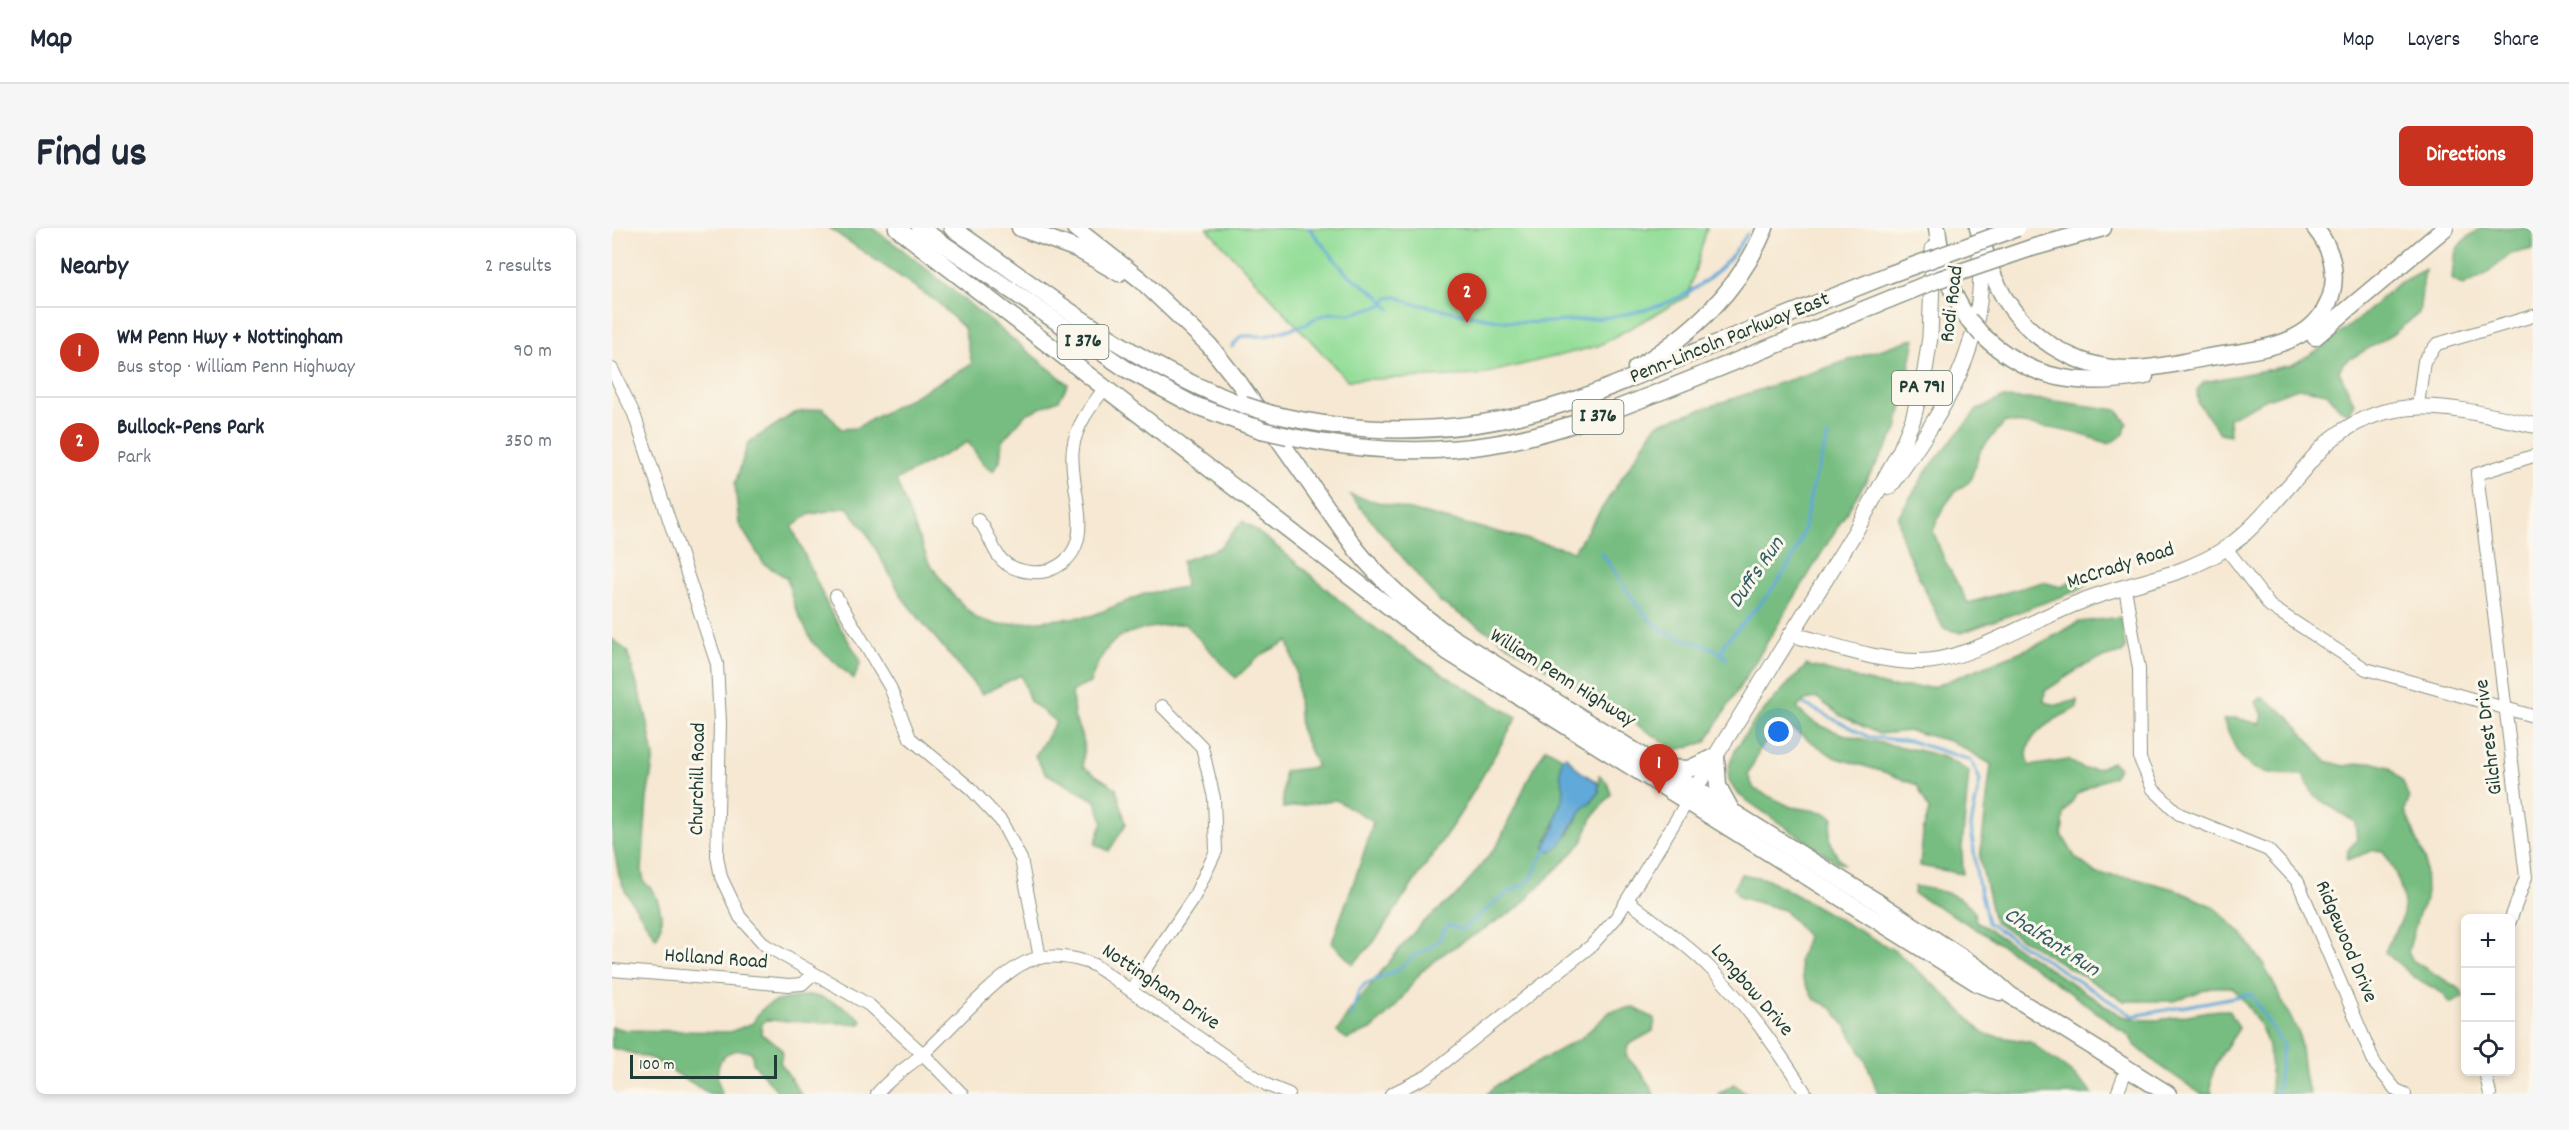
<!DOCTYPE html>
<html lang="en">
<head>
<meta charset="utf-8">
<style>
  body { margin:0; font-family:Dekko,sans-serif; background:#f6f6f7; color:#1f2937 }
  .controls { position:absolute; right:18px; bottom:18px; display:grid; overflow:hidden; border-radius:9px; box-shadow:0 3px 9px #0003 }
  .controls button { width:54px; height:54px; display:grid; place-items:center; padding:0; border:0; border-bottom:2px solid #e0e1e3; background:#fff; color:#1f2937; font:30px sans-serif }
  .scale { position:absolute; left:18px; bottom:15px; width:147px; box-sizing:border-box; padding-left:6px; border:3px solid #1f3d34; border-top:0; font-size:16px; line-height:21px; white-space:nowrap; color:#1f3d34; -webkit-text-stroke:4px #fbf7ec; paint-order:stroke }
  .you { position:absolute; left:1167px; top:504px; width:21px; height:21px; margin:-15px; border:4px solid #fff; border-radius:50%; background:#1a73e8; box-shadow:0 0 0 9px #1a73e833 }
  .badge { display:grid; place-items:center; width:39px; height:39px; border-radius:50%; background:#c8321e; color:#fff; font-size:20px; font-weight:700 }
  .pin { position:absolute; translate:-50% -50px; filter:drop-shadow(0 2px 3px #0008) }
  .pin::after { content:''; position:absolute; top:32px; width:21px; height:18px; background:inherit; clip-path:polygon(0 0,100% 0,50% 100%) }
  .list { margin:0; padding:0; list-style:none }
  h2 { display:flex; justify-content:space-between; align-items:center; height:78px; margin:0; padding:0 24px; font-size:26px }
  h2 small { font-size:20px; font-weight:400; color:#747a83 }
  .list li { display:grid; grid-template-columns:39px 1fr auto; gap:18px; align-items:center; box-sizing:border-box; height:90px; padding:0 24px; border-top:2px solid #e0e1e3 }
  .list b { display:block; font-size:22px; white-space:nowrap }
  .list p { margin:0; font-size:20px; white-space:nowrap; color:#747a83 }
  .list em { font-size:20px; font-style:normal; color:#747a83 }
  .icon { flex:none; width:33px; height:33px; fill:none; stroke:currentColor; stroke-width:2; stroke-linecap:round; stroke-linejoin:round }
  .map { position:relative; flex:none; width:1921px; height:866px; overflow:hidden; border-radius:9px }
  header { display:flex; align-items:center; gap:36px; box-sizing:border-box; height:84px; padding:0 30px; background:#fff; border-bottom:2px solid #e0e1e3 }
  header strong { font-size:28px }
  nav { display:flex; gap:33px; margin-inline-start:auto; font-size:21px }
  .intro { display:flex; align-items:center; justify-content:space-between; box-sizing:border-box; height:144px; padding:0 36px }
  h1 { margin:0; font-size:42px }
  .button { padding:15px 27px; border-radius:9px; background:#c8321e; color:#fff; font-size:21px; font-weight:700 }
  main { display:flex; gap:36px; padding:0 36px }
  aside { flex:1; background:#fff; border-radius:9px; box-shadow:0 3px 9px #0003 }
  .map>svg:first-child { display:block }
  .green { fill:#94de99; stroke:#5a8e66; stroke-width:1.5 }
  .forest { fill:#77bd81; stroke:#4b7d5a; stroke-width:1.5 }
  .water { fill:#61a9d8; stroke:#407386; stroke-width:1.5 }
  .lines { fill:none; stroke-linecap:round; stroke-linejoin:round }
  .stream { stroke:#61a9d8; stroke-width:3 }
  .minor-casing { stroke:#8a9283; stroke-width:14 }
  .major-casing { stroke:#8a9283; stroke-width:17 }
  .highway-casing { stroke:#8a9283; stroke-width:19 }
  .minor { stroke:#fff; stroke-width:12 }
  .major { stroke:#fff; stroke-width:15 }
  .highway { stroke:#fff; stroke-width:16 }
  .highway-bridge-casing { stroke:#8a9283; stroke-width:19; stroke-linecap:butt }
  .highway-bridge { stroke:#fff; stroke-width:16 }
  .labels { text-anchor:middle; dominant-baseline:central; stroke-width:6; stroke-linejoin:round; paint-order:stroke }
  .shield { fill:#fbf7ec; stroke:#61756b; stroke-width:1.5 }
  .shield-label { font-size:20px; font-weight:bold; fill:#1f3d34 }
  .street-label { font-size:21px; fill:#1f3d34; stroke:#fbf7ec }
  .water-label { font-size:22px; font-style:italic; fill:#335d65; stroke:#fbf7ec }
</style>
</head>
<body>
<header>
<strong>Map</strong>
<nav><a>Map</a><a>Layers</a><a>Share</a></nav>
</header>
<div class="intro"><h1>Find us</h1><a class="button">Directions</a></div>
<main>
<aside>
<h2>Nearby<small>2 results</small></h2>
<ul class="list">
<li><span class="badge">1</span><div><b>WM Penn Hwy + Nottingham</b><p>Bus stop · William Penn Highway</p></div><em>90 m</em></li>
<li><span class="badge">2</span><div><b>Bullock-Pens Park</b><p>Park</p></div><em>350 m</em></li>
</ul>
</aside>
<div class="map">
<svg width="1921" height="866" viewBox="0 0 1921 866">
  <rect width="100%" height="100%" fill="#fbf7ec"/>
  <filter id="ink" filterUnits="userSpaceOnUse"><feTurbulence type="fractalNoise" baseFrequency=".0167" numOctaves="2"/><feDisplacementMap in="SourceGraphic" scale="12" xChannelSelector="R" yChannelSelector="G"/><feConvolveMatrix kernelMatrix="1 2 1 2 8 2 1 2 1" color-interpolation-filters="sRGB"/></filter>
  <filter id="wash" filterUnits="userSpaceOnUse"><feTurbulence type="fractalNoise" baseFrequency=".008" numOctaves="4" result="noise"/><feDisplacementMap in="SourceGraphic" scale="24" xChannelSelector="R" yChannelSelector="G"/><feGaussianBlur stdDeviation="1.35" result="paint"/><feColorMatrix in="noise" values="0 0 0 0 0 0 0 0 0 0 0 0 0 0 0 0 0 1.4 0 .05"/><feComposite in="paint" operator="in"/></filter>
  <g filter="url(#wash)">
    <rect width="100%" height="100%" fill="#f6e8d2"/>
    <!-- green -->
    <path class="green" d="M 595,0 L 1095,0 L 1076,68 L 986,118 L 867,147 L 735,152 Z"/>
    <!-- forest -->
    <g class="forest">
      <path d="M 217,0 L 260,0 L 291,22 L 456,156 L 447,172 L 414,186 L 390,213 L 388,233 L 381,243 L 372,237 L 356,214 L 284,252 L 317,335 L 339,365 L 364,390 L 386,397 L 479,388 L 532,366 L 573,359 L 570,333 L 607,320 L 631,293 C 665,317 695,344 726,371 C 782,417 842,455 905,489 L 850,583 L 761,715 L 741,736 L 720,715 C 733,674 751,635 761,593 L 724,572 L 671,580 L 672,543 L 705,539 L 688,500 L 684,442 L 676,413 L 647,428 L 624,450 L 573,396 C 557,397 517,401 505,411 C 491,422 483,439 478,455 L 460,463 L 462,488 L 472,515 L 471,539 L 504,560 L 514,596 L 497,623 L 483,616 L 491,593 L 484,573 L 433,545 L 423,528 L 444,494 L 418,473 L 409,447 L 370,466 L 292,372 L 253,302 L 235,279 L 196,287 L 180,299 L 218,383 L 249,433 L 242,451 L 201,415 L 183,380 L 175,350 L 152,336 L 127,296 L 123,256 L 136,215 L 182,185 L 211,180 L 229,201 L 244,200 L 360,136 L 352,100 L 325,74 Z"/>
      <path d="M 1869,0 L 1921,0 L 1921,21 L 1899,26 L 1874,46 L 1851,58 L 1840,51 C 1843,19 1842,18 1869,0 Z"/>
      <path d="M 1813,41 L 1807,85 L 1780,107 L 1731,135 L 1727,143 L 1742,175 L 1736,186 L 1727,180 L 1715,165 L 1686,160 L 1655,171 L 1617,190 L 1618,207 L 1608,205 L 1586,175 L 1585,162 L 1592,154 L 1680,137 L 1706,122 L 1750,88 L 1785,56 Z"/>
      <path d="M 1303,110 L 1285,202 L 1094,514 L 1065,522 L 828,374 L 738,267 L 962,323 L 1045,196 Z"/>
      <path d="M 1390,170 L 1436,172 L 1505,182 L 1515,195 L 1512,206 L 1497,216 C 1463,202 1429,198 1393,194 L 1369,221 L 1358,253 L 1343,264 L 1331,280 L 1321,303 L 1332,331 L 1356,375 L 1431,354 L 1449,359 L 1483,341 L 1478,354 L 1467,362 L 1349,405 L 1331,400 L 1291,315 L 1286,289 L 1316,241 L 1365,182 Z"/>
      <path d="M 1510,389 L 1513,421 L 1510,425 C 1474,432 1462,445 1433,463 L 1432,474 L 1445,477 L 1465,472 L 1465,480 C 1444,490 1404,509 1418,538 L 1456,532 L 1472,541 L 1485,541 L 1500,534 L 1507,540 L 1501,549 L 1484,555 L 1465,566 L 1452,586 L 1450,607 L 1463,629 L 1485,646 L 1521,650 L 1562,661 L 1602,679 L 1631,707 L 1652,737 L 1687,806 L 1693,851 L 1698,866 L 1659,866 C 1661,815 1653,797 1620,759 L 1601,759 L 1562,773 L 1512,773 L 1382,694 L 1368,631 L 1379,536 L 1341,514 L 1299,503 L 1267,506 L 1229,488 L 1205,470 L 1193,472 L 1185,480 C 1212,513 1289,515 1328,528 C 1338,531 1347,538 1357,543 L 1350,620 L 1351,646 L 1308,638 L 1311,604 L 1317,582 L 1305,557 L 1272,544 L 1222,529 L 1179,500 L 1168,501 L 1149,519 L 1136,547 L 1142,561 L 1179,579 L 1211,584 L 1221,590 C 1215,609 1218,621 1232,636 L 1224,634 L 1127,567 C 1125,563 1118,557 1117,552 C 1109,520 1174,458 1195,437 L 1278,459 L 1321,459 L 1427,416 L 1467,394 Z"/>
      <path d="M 0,411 L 15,423 L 34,487 L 42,529 L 35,570 L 30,643 L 32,654 C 47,664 55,694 44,710 L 14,665 L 7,648 L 0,611 Z"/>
      <path d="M 1651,469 L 1676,488 L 1714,533 L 1732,538 L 1759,534 L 1777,539 L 1791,554 L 1797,571 L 1793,583 L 1813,631 L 1814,672 L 1807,685 L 1796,724 L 1800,732 L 1849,762 L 1851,769 L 1838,775 L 1832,766 L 1802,749 L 1773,724 C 1777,712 1786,702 1790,690 C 1797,670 1782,639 1771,623 L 1762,622 L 1735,632 L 1736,622 L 1745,612 L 1743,594 L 1702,568 L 1691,547 C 1637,547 1631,541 1611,492 L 1625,490 L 1647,496 L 1651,487 L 1643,474 Z"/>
      <path d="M 934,520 L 950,529 C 950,536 948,543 949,549 C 950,554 952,558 952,563 C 952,573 940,604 934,612 L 957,606 L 970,581 L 980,574 L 987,564 L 987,547 L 995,554 L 999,566 L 980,590 L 970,615 L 905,681 L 834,724 L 809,744 L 783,779 L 759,802 L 735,811 L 725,804 L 737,784 L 790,718 L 809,696 L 847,665 L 886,616 L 920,543 Z"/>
      <path d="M 1129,646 L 1156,651 L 1285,724 L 1330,764 L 1372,806 L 1418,814 L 1460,845 L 1481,866 L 1266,866 L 1255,836 L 1235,800 L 1220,780 L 1202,771 L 1191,752 L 1187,733 L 1195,708 L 1172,682 L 1127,669 L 1122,660 Z"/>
      <path d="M 1303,658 C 1321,661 1346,665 1359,679 C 1362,682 1363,688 1364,693 L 1508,787 C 1550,801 1577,781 1617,782 L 1627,800 C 1615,820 1594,841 1600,866 L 1589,866 L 1544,835 L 1524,818 L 1516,807 C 1447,757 1378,704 1302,666 Z"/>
      <path d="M 197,767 C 218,770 234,779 250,792 L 249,796 L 154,792 L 150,796 L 149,806 L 166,817 L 171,824 L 168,834 L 189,866 L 168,866 L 141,835 L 140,824 C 109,816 99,839 110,866 L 98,866 L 41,831 L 0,820 L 0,799 L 14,802 L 118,804 L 141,795 C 153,768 173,773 197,767 Z"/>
      <path d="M 1021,779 L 1043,791 L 1041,803 L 1016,817 L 1014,828 L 1030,846 L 1042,866 L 875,866 L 886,856 L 969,810 L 999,783 Z"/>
      <path d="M 1122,856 L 1135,866 L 1106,866 Z"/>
    </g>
    <!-- water -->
    <path class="water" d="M 954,528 L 969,544 L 985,554 L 987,564 C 982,572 976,575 971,581 C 958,595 958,609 940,624 L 932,619 L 942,602 L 946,581 L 951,571 L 952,560 L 948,546 L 950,529 Z"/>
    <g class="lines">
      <!-- stream -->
      <g class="stream">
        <path d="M 697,0 L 734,45 L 766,67 L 778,81"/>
        <path d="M 773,75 L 775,70 L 786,69 L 799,75 C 833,81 867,91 903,94 C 924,95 946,94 967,92 C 1038,87 1096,70 1135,6"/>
        <path d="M 620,119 L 629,108 L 654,108 L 695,96 L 703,90 L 719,85 L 738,86 L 774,76"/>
        <path d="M 989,324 C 1007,349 1024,382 1049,401 C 1068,415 1099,412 1115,431"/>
        <path d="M 1110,425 L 1112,416 C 1139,385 1172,355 1187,316 C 1194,298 1195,280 1200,262 C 1204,244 1211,227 1216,209"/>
        <path d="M 1192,476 L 1257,509 L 1298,513 L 1359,532 L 1368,552 L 1359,598 L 1365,649 L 1376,695 L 1521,788 L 1639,766 L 1671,818 L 1665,866"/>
        <path d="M 739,789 L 746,765 L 753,756 L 786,742 L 803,727 L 815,722 L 828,711 L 832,701 L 838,697 L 849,702 L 895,665 L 918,653 L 928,631 L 936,621"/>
      </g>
    </g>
  </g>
  <g filter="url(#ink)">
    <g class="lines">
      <!-- minor casing -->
      <g class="minor-casing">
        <g id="minor">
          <path d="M 0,141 L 22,186 L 105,436 L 108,494 L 105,628 L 109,649 L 128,689 L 153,717 L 257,777 L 311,826 L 350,866"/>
          <path d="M 1806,177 L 1812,133 L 1825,116 L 1921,88"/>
          <path d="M 366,292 C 379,305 379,326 396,337 C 408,344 428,347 440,341 C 490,319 455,259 461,220 C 464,197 479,178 493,160"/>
          <path d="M 1614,320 L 1658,378 L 1754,441 L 1921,488"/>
          <path d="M 1513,360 L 1527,441 L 1528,531 L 1541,561 L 1567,586 L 1656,622 L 1686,654 L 1763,836 L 1784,862 L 1793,866"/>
          <path d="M 224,368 L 278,459 L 298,510 L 358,560 L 389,593 L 409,631 L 428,730"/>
          <path d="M 1015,672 C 1043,694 1075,716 1100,742 C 1136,779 1167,823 1194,866"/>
          <path d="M 1898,693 L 1914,649 L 1865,246 L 1921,228"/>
          <path d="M 0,742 L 177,757 L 190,756 L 201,746"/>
          <path d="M 519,762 L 582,669 L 604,623 L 602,570 L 590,519 L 550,478"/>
          <path d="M 1873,844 L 1878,866"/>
          <path d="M 265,866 C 278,849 298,838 314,823 C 339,800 384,748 414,734 C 435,725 461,728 482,737 L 655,857 L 677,866"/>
          <path d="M 779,866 L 815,848 L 979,718 L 1004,690 L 1075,574"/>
          <path d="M 1505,866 L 1515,840"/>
        </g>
      </g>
      <!-- major casing -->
      <g class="major-casing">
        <g id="major">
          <path d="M 1278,259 C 1329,185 1375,123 1368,28"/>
          <path d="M 1179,406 C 1221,417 1274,437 1317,433 C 1365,428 1426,389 1473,372 C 1520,354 1571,349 1614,320 C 1641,302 1662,274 1684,250 C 1696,237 1708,220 1721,210 C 1785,160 1850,182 1921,197"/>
          <path d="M 1078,569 L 1243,304 L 1288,223 L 1301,191 L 1313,143 L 1318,109 L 1321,21"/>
        </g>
      </g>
      <!-- highway casing -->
      <g class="highway-casing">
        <g id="highway">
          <path d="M 285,0 L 836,424 L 1365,755 L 1388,764"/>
          <path d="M 308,0 L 514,141 L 582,177 L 649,202"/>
          <path d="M 340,0 C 433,65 524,139 632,177"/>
          <path d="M 408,0 L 465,21 L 507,45"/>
          <path d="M 463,0 L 529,52 L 597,117 L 628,156 L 744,321 C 772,356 804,384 841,410 L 1264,673 L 1372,744 L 1398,767 L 1556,866"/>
          <path d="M 1325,0 C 1329,34 1337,64 1357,92"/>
          <path d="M 1366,0 C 1372,19 1376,39 1385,56 C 1409,107 1463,142 1520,141 C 1544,141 1569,134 1592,130 C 1642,121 1710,121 1721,59 C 1724,37 1717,17 1703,0"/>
          <path d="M 1419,20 L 1491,0"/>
          <path d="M 1370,107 C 1419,153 1468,159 1533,148"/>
          <path d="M 1703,109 L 1833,0"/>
          <path d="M 1024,140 C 1081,105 1127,63 1153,0"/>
          <path d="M 660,186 C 761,210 862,206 960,173 C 1000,159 1039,142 1078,126 C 1144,100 1210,73 1276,47"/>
          <path d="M 676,208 C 742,222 809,227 876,217 C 946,206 1010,179 1075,153 C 1143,126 1210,98 1278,71"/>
          <path d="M 1104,528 L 1106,558 L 1118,580"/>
          <path d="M 1054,540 L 1077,541 L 1104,528"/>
        </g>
      </g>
      <!-- minor -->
      <use href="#minor" class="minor"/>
      <!-- major -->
      <use href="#major" class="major"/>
      <!-- highway -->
      <use href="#highway" class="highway"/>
      <!-- highway-bridge casing -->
      <g class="highway-bridge-casing">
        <g id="highway-bridge">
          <path d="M 1276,47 L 1405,0"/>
          <path d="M 1278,71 L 1325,52 L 1419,20"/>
          <path d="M 1357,92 L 1370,107"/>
          <path d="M 632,177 L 660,186"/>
          <path d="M 649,202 L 676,208"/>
        </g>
      </g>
      <!-- highway-bridge -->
      <use href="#highway-bridge" class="highway-bridge"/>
    </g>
  </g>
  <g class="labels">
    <!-- shield labels -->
    <g class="shield">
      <rect x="445.5" y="97" width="51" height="34" rx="4.5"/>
      <rect x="1280" y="143" width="60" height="34" rx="4.5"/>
      <rect x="960.5" y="172" width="51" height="34" rx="4.5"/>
    </g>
    <g class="shield-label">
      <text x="471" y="114">I 376</text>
      <text x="1310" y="160">PA 791</text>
      <text x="986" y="189">I 376</text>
    </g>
    <!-- street labels -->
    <g class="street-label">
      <text transform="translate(1341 76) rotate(-83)">Rodi Road</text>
      <text transform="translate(1118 111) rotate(-22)">Penn-Lincoln Parkway East</text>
      <text transform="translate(1509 339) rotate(-18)">McCrady Road</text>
      <text transform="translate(950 451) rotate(32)">William Penn Highway</text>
      <text transform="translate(1878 509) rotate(-97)">Gilchrest Drive</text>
      <text transform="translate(87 551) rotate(-89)">Churchill Road</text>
      <text transform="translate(1733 714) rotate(67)">Ridgewood Drive</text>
      <text transform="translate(104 732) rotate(4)">Holland Road</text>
      <text transform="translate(548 760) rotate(34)">Nottingham Drive</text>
      <text transform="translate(1139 763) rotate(49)">Longbow Drive</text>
    </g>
    <!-- water labels -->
    <g class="water-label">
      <text transform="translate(1145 345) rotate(-55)">Duffs Run</text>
      <text transform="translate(1439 715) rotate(33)">Chalfant Run</text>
    </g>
  </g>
</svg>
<div class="controls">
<button>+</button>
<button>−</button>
<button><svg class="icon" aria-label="locate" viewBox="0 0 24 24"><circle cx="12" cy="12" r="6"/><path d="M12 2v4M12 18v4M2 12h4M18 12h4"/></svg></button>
</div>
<div class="scale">100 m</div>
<div class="you"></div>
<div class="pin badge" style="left:1047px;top:566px">1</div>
<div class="pin badge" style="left:855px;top:95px">2</div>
</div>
</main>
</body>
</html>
